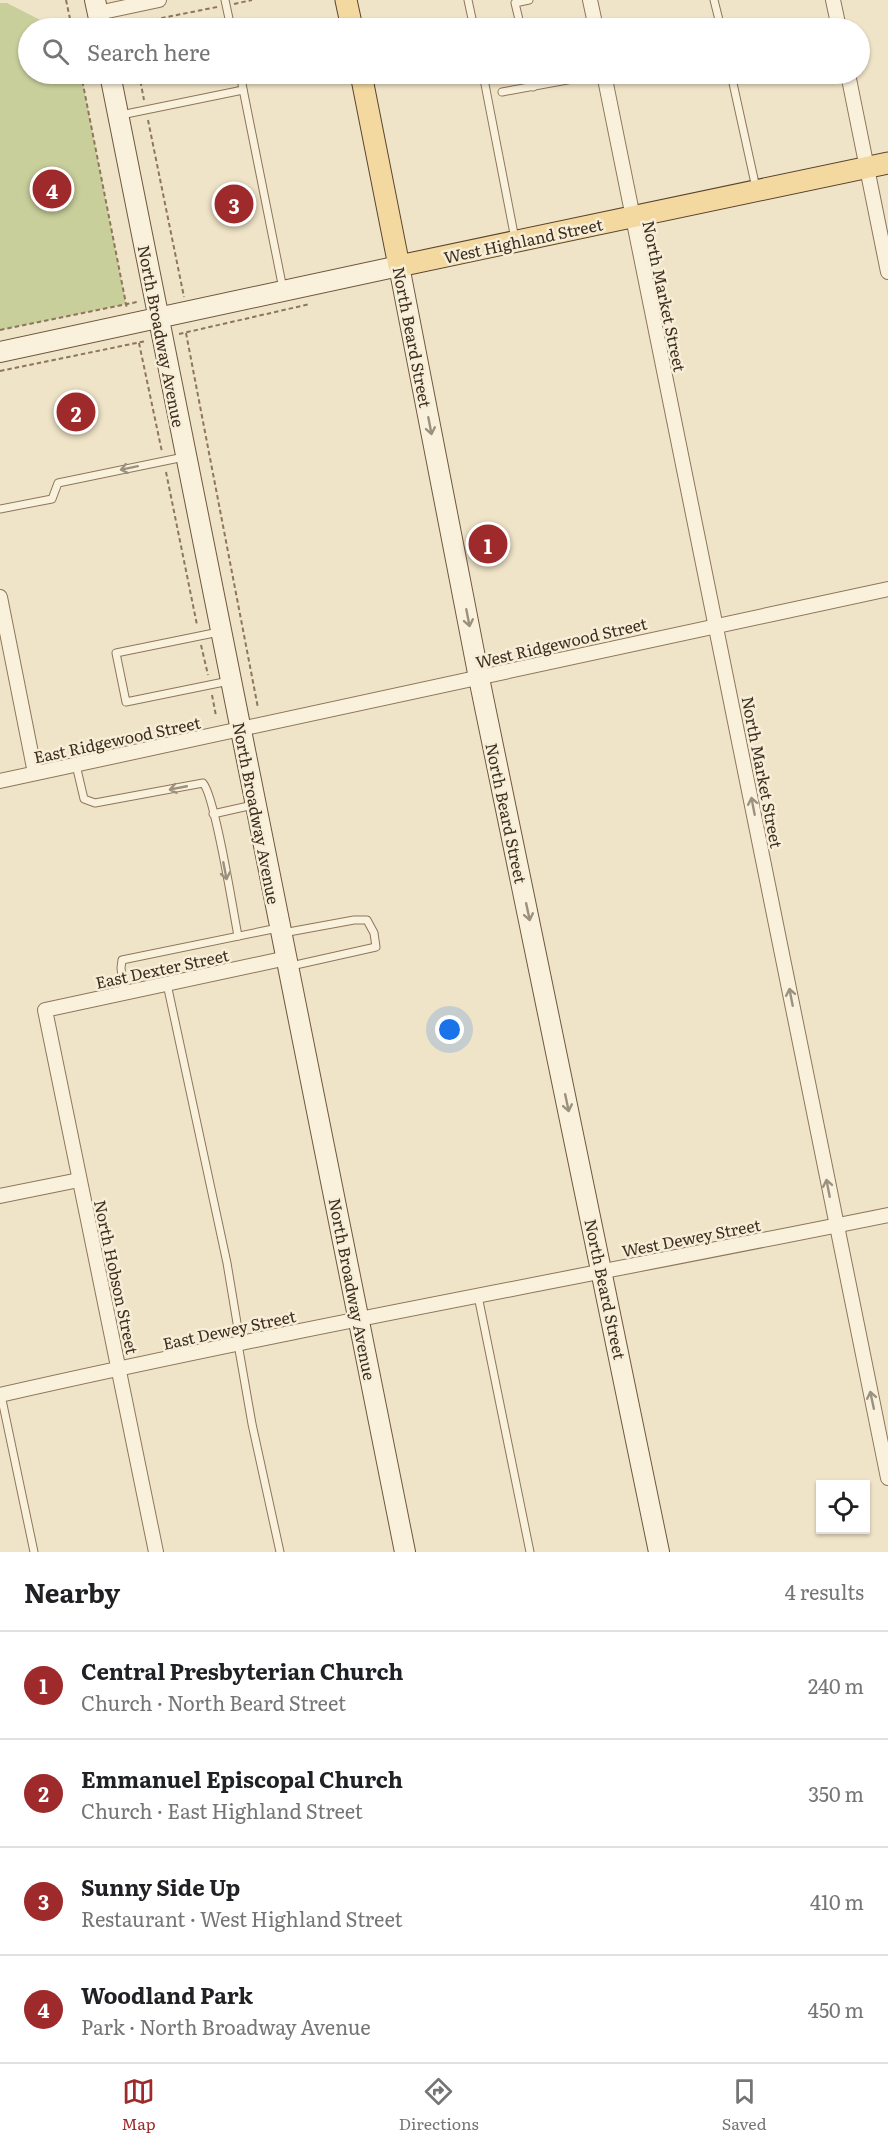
<!DOCTYPE html>
<html lang="en">
<head>
<meta charset="utf-8">
<style>
  body { margin:0; font-family:Literata,serif; background:#f2f2f2; color:#202124 }
  .controls { position:absolute; right:18px; bottom:18px; display:grid; overflow:hidden; border-radius:0px; box-shadow:0 2px 4px #0004 }
  .controls button { width:54px; height:54px; display:grid; place-items:center; padding:0; border:0; border-bottom:2px solid #e0e0e0; background:#fff; color:#202124; font:30px sans-serif }
  .you { position:absolute; left:450px; top:1030px; width:21px; height:21px; margin:-15px; border:4px solid #fff; border-radius:50%; background:#1a73e8; box-shadow:0 0 0 9px #1a73e833 }
  .badge { display:grid; place-items:center; width:39px; height:39px; border-radius:50%; background:#9e2a2b; color:#fff; font-size:20px; font-weight:700 }
  .pin { position:absolute; translate:-50% -50%; border:3px solid #fff; box-shadow:0 2px 6px #0006 }
  .list { margin:0; padding:0; list-style:none }
  h2 { display:flex; justify-content:space-between; align-items:center; height:78px; margin:0; padding:0 24px; font-size:26px }
  h2 small { font-size:20px; font-weight:400; color:#757577 }
  .list li { display:grid; grid-template-columns:39px 1fr auto; gap:18px; align-items:center; box-sizing:border-box; height:108px; padding:0 24px; border-top:2px solid #e0e0e0 }
  .list b { display:block; font-size:22px; white-space:nowrap }
  .list p { margin:0; font-size:20px; white-space:nowrap; color:#757577 }
  .list em { font-size:20px; font-style:normal; color:#757577 }
  .icon { flex:none; width:33px; height:33px; fill:none; stroke:currentColor; stroke-width:2; stroke-linecap:round; stroke-linejoin:round }
  .map { position:relative; flex:none; width:888px; height:1552px; overflow:hidden }
  .search { position:absolute; background:#fff; box-shadow:0 2px 4px #0004; left:18px; right:18px; top:18px; height:66px; display:flex; align-items:center; gap:15px; box-sizing:border-box; padding:0 21px; border-radius:33px; color:#757577; font-size:22px }
  .sheet { height:510px; background:#fff }
  nav { display:flex; justify-content:space-around; align-items:center; box-sizing:border-box; height:84px; border-top:2px solid #e0e0e0; background:#fff; font-size:16px; color:#757577 }
  nav a { display:grid; justify-items:center; gap:3px }
  nav .on { color:#9e2a2b }
  .map>svg:first-child { display:block }
  .green { fill:#c9cf9b }
  .lines { fill:none; stroke-linecap:round; stroke-linejoin:round }
  .lane-casing { stroke:#8d765c; stroke-width:9 }
  .street-casing { stroke:#8d765c; stroke-width:16 }
  .secondary-casing { stroke:#6f573f; stroke-width:22 }
  .primary-casing { stroke:#5b4430; stroke-width:23 }
  .path { stroke:#8d765c; stroke-width:2; stroke-dasharray:4.5 3; stroke-linecap:butt }
  .lane { stroke:#faf1dc; stroke-width:7 }
  .street { stroke:#faf1dc; stroke-width:14 }
  .secondary { stroke:#faf1dc; stroke-width:20 }
  .primary { stroke:#f3d9a0; stroke-width:21 }
  .oneway { stroke:#9c907e }
  .labels { text-anchor:middle; dominant-baseline:central; stroke-width:5; stroke-linejoin:round; paint-order:stroke }
  .street-label { font-size:16px; fill:#3d2e20; stroke:#f7eed8 }
</style>
</head>
<body>
<div class="map">
<svg width="888" height="1552" viewBox="0 0 888 1552">
  <rect width="100%" height="100%" fill="#f0e4c8"/>
  <!-- green -->
  <path class="green" d="M 0,3 L 7,3 L 56,28 L 28,28 L 28,74 L 81,74 L 126,304 L 0,330 Z"/>
  <g class="lines">
    <!-- lane casing -->
    <g class="lane-casing">
      <g id="lane">
        <path d="M 225,0 L 231,28"/>
        <path d="M 468,0 L 474,28"/>
        <path d="M 714,0 L 721,28"/>
        <path d="M 521,28 L 515,3 L 529,0"/>
        <path d="M 240,74 L 283,289"/>
        <path d="M 483,74 L 515,239"/>
        <path d="M 530,74 L 533,87"/>
        <path d="M 731,74 L 756,188"/>
        <path d="M 502,92 L 600,74"/>
        <path d="M 121,115 L 243,90"/>
        <path d="M 0,509 L 52,499 L 58,483 L 184,457"/>
        <path d="M 219,632 L 116,653 L 126,702 L 229,681"/>
        <path d="M 76,765 L 84,799 L 95,803 L 203,783 C 215,796 233,910 238,936"/>
        <path d="M 213,814 L 253,805"/>
        <path d="M 283,933 L 354,920 L 367,920 L 374,933 L 376,947 L 291,966"/>
        <path d="M 167,984 L 227,1263 L 238,1329 L 238,1344 L 252,1424 L 280,1552"/>
        <path d="M 124,993 L 121,968 L 122,960 L 278,928"/>
        <path d="M 478,1296 L 530,1552"/>
        <path d="M 1,1395 L 34,1552"/>
      </g>
    </g>
    <!-- street casing -->
    <g class="street-casing">
      <g id="street">
        <path d="M 590,0 L 596,28"/>
        <path d="M 833,0 L 839,28"/>
        <path d="M 98,13 L 159,0"/>
        <path d="M 604,74 L 888,1478"/>
        <path d="M 848,74 L 888,272"/>
        <path d="M 0,597 L 35,773"/>
        <path d="M 0,781 L 888,589"/>
        <path d="M 0,1196 L 79,1180"/>
        <path d="M 0,1395 C 295,1328 592,1275 888,1215"/>
        <path d="M 156,1552 L 45,1010 L 287,958"/>
      </g>
    </g>
    <!-- secondary casing -->
    <g class="secondary-casing">
      <g id="secondary">
        <path d="M 95,0 L 101,28"/>
        <path d="M 110,74 L 405,1552"/>
        <path d="M 0,352 L 399,266 L 479,678 L 659,1552"/>
      </g>
    </g>
    <!-- primary casing -->
    <g class="primary-casing">
      <g id="primary">
        <path d="M 346,0 L 352,28"/>
        <path d="M 361,74 L 399,266 L 888,163"/>
      </g>
    </g>
    <!-- path -->
    <g class="path">
      <path d="M 66,0 L 72,28"/>
      <path d="M 234,4 L 252,0"/>
      <path d="M 117,27 L 217,7"/>
      <path d="M 81,74 L 127,309"/>
      <path d="M 139,74 L 144,100"/>
      <path d="M 148,120 L 184,297"/>
      <path d="M 0,330 L 137,302"/>
      <path d="M 186,333 L 258,708"/>
      <path d="M 179,334 L 310,304"/>
      <path d="M 139,343 L 162,452"/>
      <path d="M 0,371 L 146,341"/>
      <path d="M 166,472 L 197,625"/>
      <path d="M 201,645 L 208,675"/>
      <path d="M 212,695 L 216,716"/>
    </g>
    <!-- lane -->
    <use href="#lane" class="lane"/>
    <!-- street -->
    <use href="#street" class="street"/>
    <!-- secondary -->
    <use href="#secondary" class="secondary"/>
    <!-- primary -->
    <use href="#primary" class="primary"/>
  </g>
  <!-- one-way arrows -->
  <defs><path id="oneway-shaft" d="M-6 0H5M1.5-3L5.5 0L1.5 3" fill="none" stroke-width="1.6" stroke-linecap="round" stroke-linejoin="round" transform="scale(1.5)"/></defs>
  <g class="oneway">
    <use href="#oneway-shaft" transform="translate(430 426) rotate(79)"/>
    <use href="#oneway-shaft" transform="translate(129 468) rotate(168)"/>
    <use href="#oneway-shaft" transform="translate(468 618) rotate(79)"/>
    <use href="#oneway-shaft" transform="translate(178 788) rotate(169)"/>
    <use href="#oneway-shaft" transform="translate(753 806) rotate(-101)"/>
    <use href="#oneway-shaft" transform="translate(225 871) rotate(79)"/>
    <use href="#oneway-shaft" transform="translate(528 912) rotate(78)"/>
    <use href="#oneway-shaft" transform="translate(791 997) rotate(-101)"/>
    <use href="#oneway-shaft" transform="translate(567 1103) rotate(78)"/>
    <use href="#oneway-shaft" transform="translate(828 1188) rotate(-101)"/>
    <use href="#oneway-shaft" transform="translate(872 1400) rotate(-102)"/>
  </g>
  <g class="labels">
    <!-- street labels -->
    <g class="street-label">
      <text transform="translate(523 240) rotate(-12)">West Highland Street</text>
      <text transform="translate(665 296) rotate(78)">North Market Street</text>
      <text transform="translate(162 336) rotate(79)">North Broadway Avenue</text>
      <text transform="translate(413 337) rotate(79)">North Beard Street</text>
      <text transform="translate(561 642) rotate(-13)">West Ridgewood Street</text>
      <text transform="translate(117 739) rotate(-12)">East Ridgewood Street</text>
      <text transform="translate(763 772) rotate(79)">North Market Street</text>
      <text transform="translate(257 813) rotate(79)">North Broadway Avenue</text>
      <text transform="translate(507 813) rotate(78)">North Beard Street</text>
      <text transform="translate(162 968) rotate(-12)">East Dexter Street</text>
      <text transform="translate(691 1237) rotate(-11)">West Dewey Street</text>
      <text transform="translate(117 1277) rotate(78)">North Hobson Street</text>
      <text transform="translate(353 1289) rotate(79)">North Broadway Avenue</text>
      <text transform="translate(606 1289) rotate(78)">North Beard Street</text>
      <text transform="translate(229 1329) rotate(-12)">East Dewey Street</text>
    </g>
  </g>
</svg>
<div class="controls">
<button><svg class="icon" aria-label="locate" viewBox="0 0 24 24"><circle cx="12" cy="12" r="6"/><path d="M12 2v4M12 18v4M2 12h4M18 12h4"/></svg></button>
</div>
<div class="you"></div>
<div class="pin badge" style="left:488px;top:544px">1</div>
<div class="pin badge" style="left:76px;top:412px">2</div>
<div class="pin badge" style="left:234px;top:204px">3</div>
<div class="pin badge" style="left:52px;top:189px">4</div>
<div class="search"><svg class="icon" aria-label="search" viewBox="0 0 24 24"><circle cx="10" cy="10" r="6"/><path d="M15 15l6 6"/></svg>Search here</div>
</div>
<section class="sheet">
<h2>Nearby<small>4 results</small></h2>
<ul class="list">
<li><span class="badge">1</span><div><b>Central Presbyterian Church</b><p>Church · North Beard Street</p></div><em>240 m</em></li>
<li><span class="badge">2</span><div><b>Emmanuel Episcopal Church</b><p>Church · East Highland Street</p></div><em>350 m</em></li>
<li><span class="badge">3</span><div><b>Sunny Side Up</b><p>Restaurant · West Highland Street</p></div><em>410 m</em></li>
<li><span class="badge">4</span><div><b>Woodland Park</b><p>Park · North Broadway Avenue</p></div><em>450 m</em></li>
</ul>
</section>
<nav>
<a class="on"><svg class="icon" aria-label="map" viewBox="0 0 24 24"><path d="M3 6l6-2 6 2 6-2v14l-6 2-6-2-6 2zM9 4v14M15 6v14"/></svg>Map</a>
<a><svg class="icon" aria-label="directions" viewBox="0 0 24 24"><path d="M12 3l9 9-9 9-9-9zM9 14v-3h6M13 9l2 2-2 2"/></svg>Directions</a>
<a><svg class="icon" aria-label="saved" viewBox="0 0 24 24"><path d="M7 4h10v16l-5-4-5 4z"/></svg>Saved</a>
</nav>
</body>
</html>
